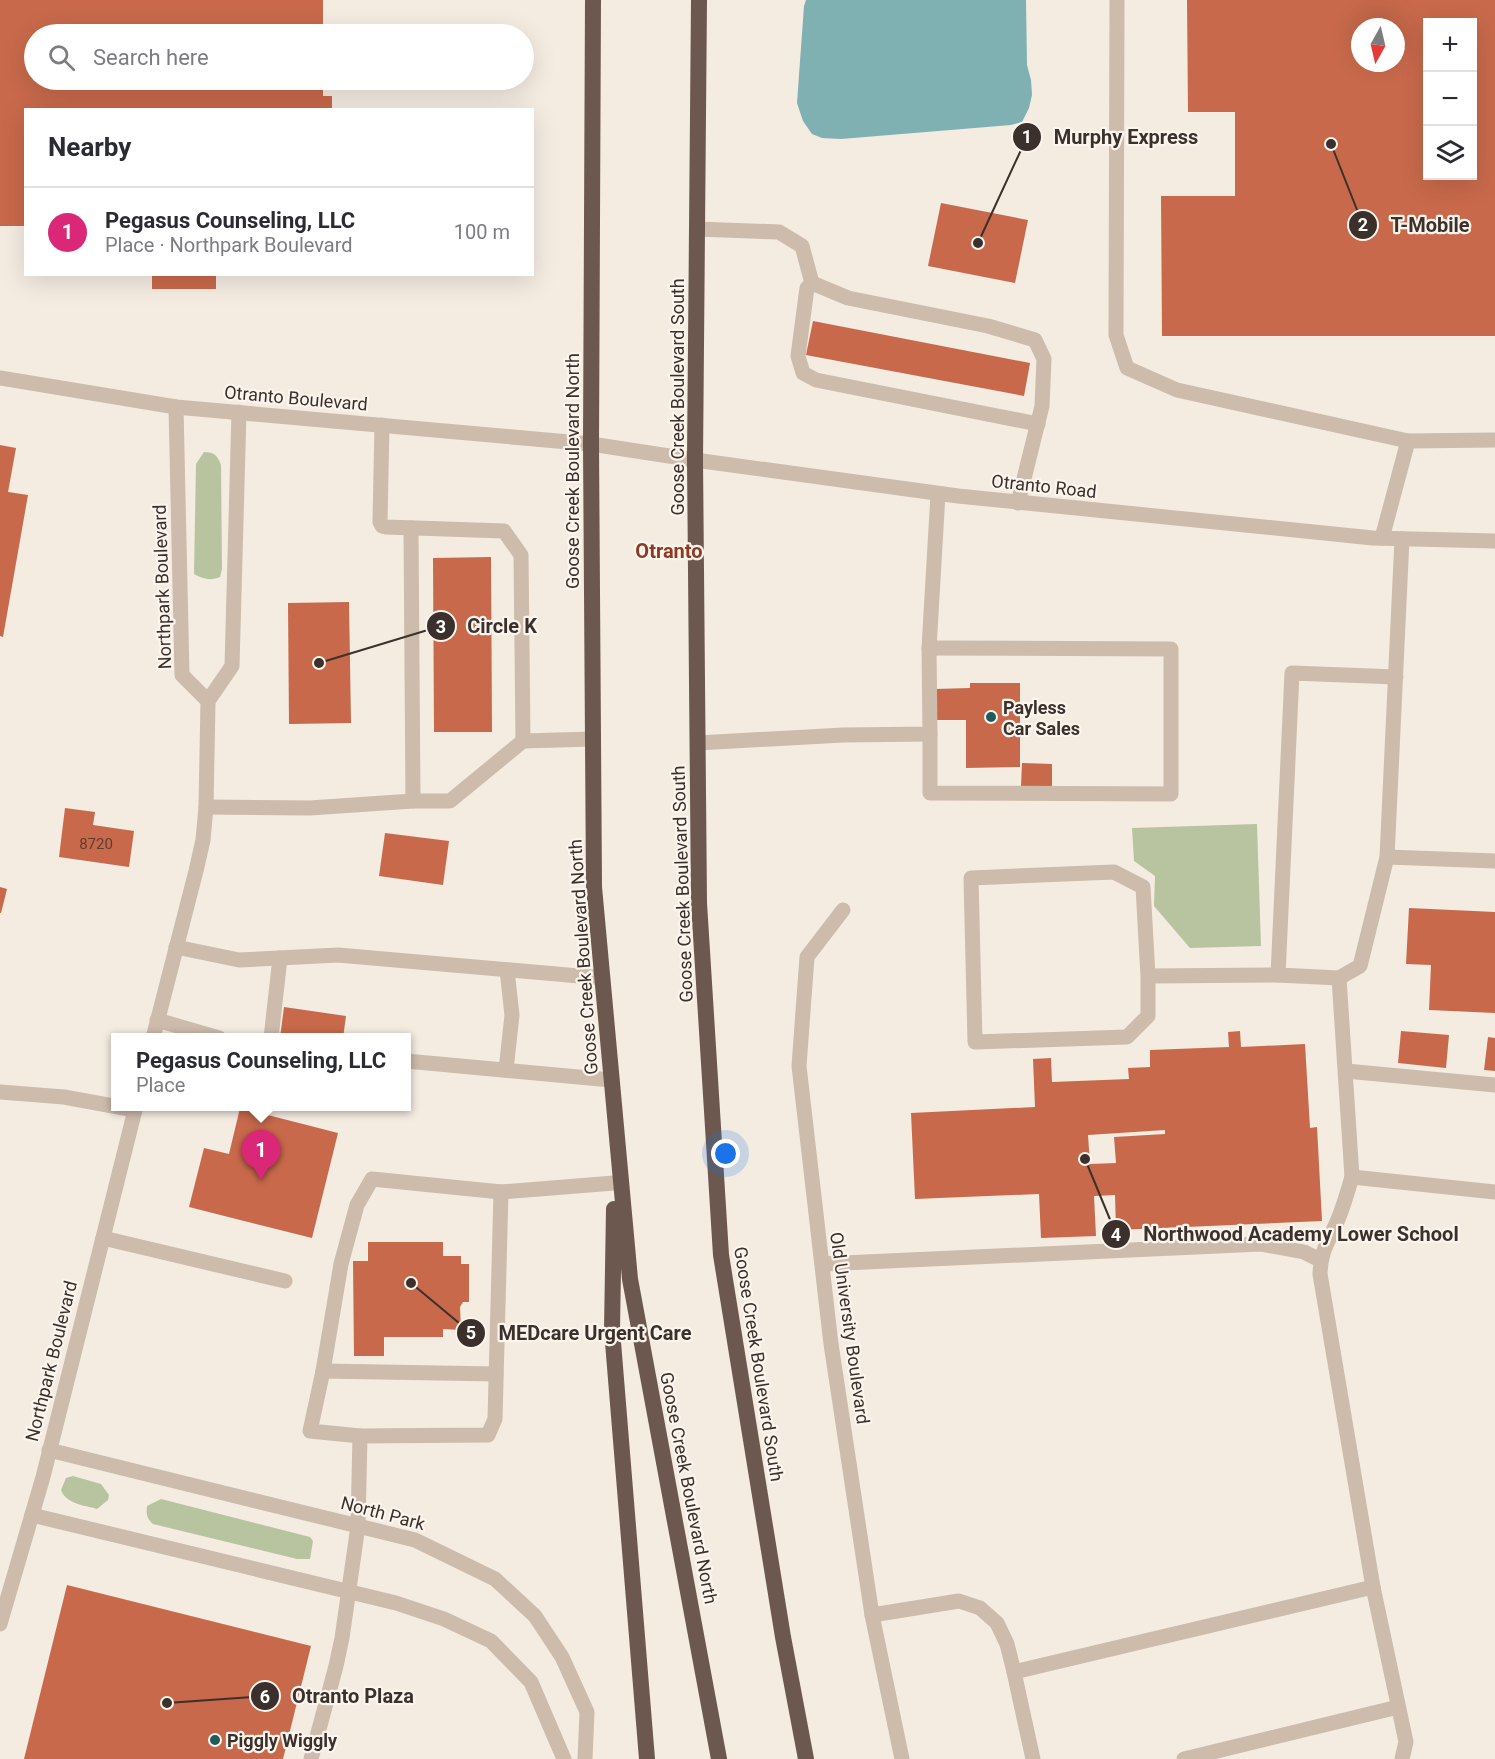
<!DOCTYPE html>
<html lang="en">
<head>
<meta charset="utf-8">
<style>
  body { margin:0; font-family:Roboto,sans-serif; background:#f2f2f3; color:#2b2b33 }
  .controls { position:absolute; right:18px; top:18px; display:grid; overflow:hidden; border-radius:0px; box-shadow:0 6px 24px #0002 }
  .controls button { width:54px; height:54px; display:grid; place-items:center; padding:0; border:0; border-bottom:2px solid #e1e1e2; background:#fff; color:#2b2b33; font:30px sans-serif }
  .compass { position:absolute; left:1351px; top:18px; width:54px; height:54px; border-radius:50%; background:#fff; box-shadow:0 6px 24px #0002; rotate:188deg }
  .you { position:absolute; left:726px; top:1154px; width:21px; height:21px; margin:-15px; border:4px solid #fff; border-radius:50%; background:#1a73e8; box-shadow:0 0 0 9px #1a73e833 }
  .badge { display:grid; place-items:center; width:39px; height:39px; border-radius:50%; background:#db2777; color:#fff; font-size:20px; font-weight:700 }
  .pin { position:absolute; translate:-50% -50px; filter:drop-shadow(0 2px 3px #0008) }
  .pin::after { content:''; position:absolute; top:32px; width:21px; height:18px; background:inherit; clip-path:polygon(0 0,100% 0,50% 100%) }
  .popup { position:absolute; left:111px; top:1033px; width:300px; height:78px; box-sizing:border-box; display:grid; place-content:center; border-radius:0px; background:#fff; filter:drop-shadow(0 2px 4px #0005); font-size:20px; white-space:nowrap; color:#7c7c81 }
  .popup b { font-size:22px; color:#2b2b33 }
  .popup::after { content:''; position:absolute; left:50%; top:100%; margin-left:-12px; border:12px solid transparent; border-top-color:#fff }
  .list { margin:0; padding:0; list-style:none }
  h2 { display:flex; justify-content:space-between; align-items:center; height:78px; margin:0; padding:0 24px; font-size:26px }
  h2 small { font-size:20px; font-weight:400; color:#7c7c81 }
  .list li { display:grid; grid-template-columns:39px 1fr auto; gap:18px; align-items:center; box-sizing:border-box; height:90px; padding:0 24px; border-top:2px solid #e1e1e2 }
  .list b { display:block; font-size:22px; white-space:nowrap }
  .list p { margin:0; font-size:20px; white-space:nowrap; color:#7c7c81 }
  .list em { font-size:20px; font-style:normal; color:#7c7c81 }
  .icon { flex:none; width:33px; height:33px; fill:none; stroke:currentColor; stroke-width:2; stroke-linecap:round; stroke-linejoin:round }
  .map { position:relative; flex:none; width:1495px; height:1759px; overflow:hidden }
  .search { position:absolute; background:#fff; box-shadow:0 6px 24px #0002; left:24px; top:24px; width:510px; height:66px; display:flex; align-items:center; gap:15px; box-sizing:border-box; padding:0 21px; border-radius:33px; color:#7c7c81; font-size:22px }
  .panel { position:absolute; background:#fff; box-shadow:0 6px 24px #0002; left:24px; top:108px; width:510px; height:168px; border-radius:0px }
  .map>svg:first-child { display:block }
  .green { fill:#b8c4a0 }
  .water { fill:#7fb0b2 }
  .building { fill:#c8694b; fill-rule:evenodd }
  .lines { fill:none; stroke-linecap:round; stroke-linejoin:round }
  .service { stroke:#cdbbac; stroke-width:15 }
  .minor { stroke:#cdbbac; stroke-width:15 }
  .tertiary { stroke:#cdbbac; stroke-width:15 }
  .trunk { stroke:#6c584f; stroke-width:16 }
  .poi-dot { fill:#1f5a5e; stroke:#fbf5ee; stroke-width:2 }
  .labels { text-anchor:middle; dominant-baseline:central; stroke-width:4.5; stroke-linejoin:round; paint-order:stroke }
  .number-label { font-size:15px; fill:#5e3e33 }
  .street-label { font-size:18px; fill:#3b302b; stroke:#fbf5ee }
  .poi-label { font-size:18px; font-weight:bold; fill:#3b302b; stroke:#fbf5ee; text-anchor:start }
  .neighbourhood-label { font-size:20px; font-weight:bold; fill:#8c3b22; stroke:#fbf5ee }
  .leader { fill:none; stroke:#3b302b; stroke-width:2 }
  .callout-dot { fill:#3b302b; stroke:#fbf5ee; stroke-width:2 }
  .mark-label { font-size:18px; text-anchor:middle; font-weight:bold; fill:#fff }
  .callout-label { font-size:20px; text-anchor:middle; font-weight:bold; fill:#3b302b; stroke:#fbf5ee; stroke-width:4.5; stroke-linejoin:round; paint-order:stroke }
</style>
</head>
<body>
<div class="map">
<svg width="1495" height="1759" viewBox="0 0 1495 1759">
  <rect width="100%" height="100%" fill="#f4ebe1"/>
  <!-- green -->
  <g class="green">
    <path d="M 204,452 C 214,452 217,455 221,465 L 222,569 L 220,577 C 211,581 203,579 194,574 L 196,464 Z"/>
    <path d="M 1257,824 L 1261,946 L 1190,948 L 1154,906 L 1155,876 L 1134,861 L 1132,828 Z"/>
    <path d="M 73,1476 L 101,1484 L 109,1495 L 108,1500 L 97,1509 C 84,1505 66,1504 61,1490 L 66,1478 Z"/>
    <path d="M 161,1499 L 310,1537 L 313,1541 L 310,1559 L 297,1559 L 153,1524 C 147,1519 146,1514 147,1506 Z"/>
  </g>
  <!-- water -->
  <path class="water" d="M 806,0 L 1026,0 L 1027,65 L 1031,80 L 1032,95 L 1029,108 L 1022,122 L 1011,125 L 841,139 L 822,138 L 812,134 L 803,121 L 797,103 L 804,6 Z"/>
  <!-- building -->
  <g class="building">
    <path d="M 0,0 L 323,0 L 323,34 L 34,34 L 34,80 L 323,80 L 323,96 L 332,96 L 332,110 L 26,110 L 26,226 L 0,226 Z"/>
    <path d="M 1187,0 L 1495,0 L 1495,336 L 1162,336 L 1161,196 L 1235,196 L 1235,112 L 1188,112 ZM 1428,22 L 1472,22 L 1472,176 L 1428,176 ZM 1360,27 L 1396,27 L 1396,63 L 1360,63 Z"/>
    <path d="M 941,203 L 1028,220 L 1015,283 L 928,266 Z"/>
    <rect x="152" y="274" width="64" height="15"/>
    <path d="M 813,321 L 1030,363 L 1024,396 L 806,355 Z"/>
    <path d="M 0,445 L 16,448 L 8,492 L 28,495 L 3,637 L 0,636 Z"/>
    <path d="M 491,557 L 492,732 L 434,732 L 433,558 Z"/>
    <path d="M 349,602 L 351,723 L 289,724 L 288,603 Z"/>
    <path d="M 970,683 L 1020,683 L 1020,767 L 966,768 L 966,720 L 936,720 L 935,689 L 970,688 Z"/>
    <path d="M 1022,763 L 1052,764 L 1052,788 L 1021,786 Z"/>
    <path d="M 65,808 L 95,812 L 93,825 L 134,831 L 129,867 L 59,857 Z"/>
    <path d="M 385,833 L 449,841 L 443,885 L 379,876 Z"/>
    <path d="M 0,887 L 7,889 L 1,913 L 0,913 Z"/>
    <path d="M 1409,908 L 1495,912 L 1495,1013 L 1429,1010 L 1431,965 L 1406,964 Z"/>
    <path d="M 284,1007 L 346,1016 L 343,1038 L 280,1038 Z"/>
    <path d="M 1240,1031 L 1241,1047 L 1305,1044 L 1310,1128 L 1317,1127 L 1322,1221 L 1116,1230 L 1115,1195 L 1094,1196 L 1096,1236 L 1041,1238 L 1039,1194 L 915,1199 L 911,1113 L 1035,1107 L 1033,1059 L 1051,1058 L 1052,1082 L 1129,1079 L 1128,1068 L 1150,1067 L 1150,1050 L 1229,1047 L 1228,1032 ZM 1165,1130 L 1165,1134 L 1114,1137 L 1116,1163 L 1090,1164 L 1088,1135 Z"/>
    <path d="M 1401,1031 L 1449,1035 L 1446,1068 L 1398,1063 Z"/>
    <path d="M 1488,1037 L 1495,1038 L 1495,1071 L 1484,1070 Z"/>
    <path d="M 240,1108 L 338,1133 L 312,1238 L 189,1207 L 204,1148 L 229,1154 Z"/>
    <path d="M 368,1242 L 443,1242 L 443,1256 L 461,1256 L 461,1264 L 469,1264 L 469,1302 L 463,1302 L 460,1307 L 461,1330 L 443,1329 L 443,1337 L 384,1337 L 384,1356 L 354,1356 L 353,1261 L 368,1261 Z"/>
    <path d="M 67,1585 L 311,1646 L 283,1759 L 24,1759 Z"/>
  </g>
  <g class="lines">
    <!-- service -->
    <g class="service">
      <path d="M 1117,0 L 1116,335 L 1127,368 L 1177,390 L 1408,441 L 1495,440"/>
      <path d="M 697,229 L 779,232 L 802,246 L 812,283 L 848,298 L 988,326 L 1035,340 L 1044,359 L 1042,406 L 1018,503"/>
      <path d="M 812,283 L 807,288 L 798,356 L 803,373 L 816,380 L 1038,424"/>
      <path d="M 382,425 L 380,522 L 382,526 L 386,527 L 504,531 L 521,555 L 523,741 L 593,739"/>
      <path d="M 411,528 L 413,801"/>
      <path d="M 1382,538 L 1408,441"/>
      <path d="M 929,648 L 1171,649 L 1171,794 L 930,793 L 930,734"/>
      <path d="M 1396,677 L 1292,673 L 1278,975 L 1339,978 L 1360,966 L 1387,857 L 1402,539"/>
      <path d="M 698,743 L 843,735 L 930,734 L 929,648 L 938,494"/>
      <path d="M 206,807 L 310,808 L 413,801 L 450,801 L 523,741"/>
      <path d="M 1387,857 L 1495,861"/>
      <path d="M 176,947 L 239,960 L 338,955 L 602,978"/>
      <path d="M 1148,976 L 1148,1016 L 1127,1037 L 975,1042 L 971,878 L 1114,872 L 1143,887 L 1148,976 L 1278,975"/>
      <path d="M 1339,978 L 1352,1177 L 1495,1192"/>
      <path d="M 157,1020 L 219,1038"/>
      <path d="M 271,1038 L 280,958"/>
      <path d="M 406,1061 L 611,1080"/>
      <path d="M 506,1070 L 512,1015 L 507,970"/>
      <path d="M 1346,1071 L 1495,1085"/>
      <path d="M 0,1092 L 64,1097 L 135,1110"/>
      <path d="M 103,1238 L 285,1281"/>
      <path d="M 822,1264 L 1261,1244 L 1304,1252 L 1320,1260"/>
      <path d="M 323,1371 L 496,1374"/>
      <path d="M 360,1436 L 310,1431 L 323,1371 L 341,1264 L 357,1205 L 372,1179 L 501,1192"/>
      <path d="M 1373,1587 L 1406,1742 L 1402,1759"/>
      <path d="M 872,1615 L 959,1601 L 980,1608 L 997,1623 L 1007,1644 L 1014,1672 L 1373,1587 L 1320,1274 C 1321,1251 1327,1244 1336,1224 C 1343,1209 1347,1193 1352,1177"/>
      <path d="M 1014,1672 L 1033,1759"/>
      <path d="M 311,1759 L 336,1666 L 342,1638 L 358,1526 L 360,1436 L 488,1435 L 495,1419 L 501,1192 L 614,1183"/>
      <path d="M 1184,1759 L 1398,1707"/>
    </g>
    <!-- minor -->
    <g class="minor">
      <path d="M 208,701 L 232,666 L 239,412"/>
      <path d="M 843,910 L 807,957 L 799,1066 L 831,1344 L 872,1615 L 902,1759"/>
      <path d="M 153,1038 L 196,871 L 203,840 L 206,807 L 208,701 L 182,675 L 176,407"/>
      <path d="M 49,1450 L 415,1540 L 495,1579 L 535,1616 L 562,1657 L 587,1712 L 585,1759"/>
      <path d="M 32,1515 L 396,1603 L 444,1619 L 491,1641 L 531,1682 L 564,1759"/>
      <path d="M 0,1624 L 43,1477 L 136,1106"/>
    </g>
    <!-- tertiary -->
    <path class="tertiary" d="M 0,378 L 176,407 L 591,444 L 695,460 L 958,496 L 1373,538 L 1495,541"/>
    <!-- trunk -->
    <g class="trunk">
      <path d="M 593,0 L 591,444 L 594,887 L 630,1279 L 719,1759"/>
      <path d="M 699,0 L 695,460 L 699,903 L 721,1255 L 783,1637 L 806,1759"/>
      <path d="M 614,1209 L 612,1330 L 647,1759"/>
    </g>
  </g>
  <!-- markers -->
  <g class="poi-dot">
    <circle cx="991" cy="717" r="6"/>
    <circle cx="215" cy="1740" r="6"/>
  </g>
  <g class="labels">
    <!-- number labels -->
    <g class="number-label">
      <text x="96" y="844">8720</text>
    </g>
    <!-- street labels -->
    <g class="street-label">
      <text transform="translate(677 397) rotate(-90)">Goose Creek Boulevard South</text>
      <text transform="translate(296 398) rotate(5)">Otranto Boulevard</text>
      <text transform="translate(572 471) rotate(-90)">Goose Creek Boulevard North</text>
      <text transform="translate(1044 486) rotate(6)">Otranto Road</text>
      <text transform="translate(162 587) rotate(-92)">Northpark Boulevard</text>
      <text transform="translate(682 884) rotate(-92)">Goose Creek Boulevard South</text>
      <text transform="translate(583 957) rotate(-94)">Goose Creek Boulevard North</text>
      <text transform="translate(850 1328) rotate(82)">Old University Boulevard</text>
      <text transform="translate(51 1361) rotate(-76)">Northpark Boulevard</text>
      <text transform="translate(759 1364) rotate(81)">Goose Creek Boulevard South</text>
      <text transform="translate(689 1488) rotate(79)">Goose Creek Boulevard North</text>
      <text transform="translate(383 1513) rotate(15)">North Park</text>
    </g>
    <!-- poi labels -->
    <g class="poi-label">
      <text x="1003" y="707">Payless<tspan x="1003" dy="21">Car Sales</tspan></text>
      <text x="227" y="1740">Piggly Wiggly</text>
    </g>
    <!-- neighbourhood labels -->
    <g class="neighbourhood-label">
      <text x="669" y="551">Otranto</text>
    </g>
  </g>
  <!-- callouts -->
  <path class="leader" d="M978 243L1027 137M1331 144L1363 225M319 663L441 626M1085 1159L1116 1234M411 1283L471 1333M167 1703L265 1696"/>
  <g class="callout-dot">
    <circle cx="978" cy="243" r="6"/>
    <circle cx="1331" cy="144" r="6"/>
    <circle cx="319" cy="663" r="6"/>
    <circle cx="1085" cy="1159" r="6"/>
    <circle cx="411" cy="1283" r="6"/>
    <circle cx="167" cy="1703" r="6"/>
    <circle cx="1027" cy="137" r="15"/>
    <circle cx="1363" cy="225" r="15"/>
    <circle cx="441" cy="626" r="15"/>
    <circle cx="1116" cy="1234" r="15"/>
    <circle cx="471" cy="1333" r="15"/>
    <circle cx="265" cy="1696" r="15"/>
  </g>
  <g class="mark-label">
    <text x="1027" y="143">1</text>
    <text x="1363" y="231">2</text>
    <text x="441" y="633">3</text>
    <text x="1116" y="1241">4</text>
    <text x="471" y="1339">5</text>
    <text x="265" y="1703">6</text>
  </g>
  <g class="callout-label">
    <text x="1126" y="144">Murphy Express</text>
    <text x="1430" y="232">T-Mobile</text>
    <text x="502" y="633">Circle K</text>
    <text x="1301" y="1241">Northwood Academy Lower School</text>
    <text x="595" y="1340">MEDcare Urgent Care</text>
    <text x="353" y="1703">Otranto Plaza</text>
  </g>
</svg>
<div class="controls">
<button>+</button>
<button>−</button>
<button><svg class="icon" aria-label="layers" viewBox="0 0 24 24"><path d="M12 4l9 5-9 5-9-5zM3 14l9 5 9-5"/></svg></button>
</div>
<svg class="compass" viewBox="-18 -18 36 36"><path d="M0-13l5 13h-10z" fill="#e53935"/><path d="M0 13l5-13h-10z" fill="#7c7c81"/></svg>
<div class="you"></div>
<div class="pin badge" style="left:261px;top:1180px">1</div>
<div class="popup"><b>Pegasus Counseling, LLC</b>Place</div>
<div class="search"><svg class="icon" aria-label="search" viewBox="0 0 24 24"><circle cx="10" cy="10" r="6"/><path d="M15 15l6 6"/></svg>Search here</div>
<section class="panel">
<h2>Nearby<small></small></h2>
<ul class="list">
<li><span class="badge">1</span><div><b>Pegasus Counseling, LLC</b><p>Place · Northpark Boulevard</p></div><em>100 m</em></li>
</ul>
</section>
</div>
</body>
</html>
